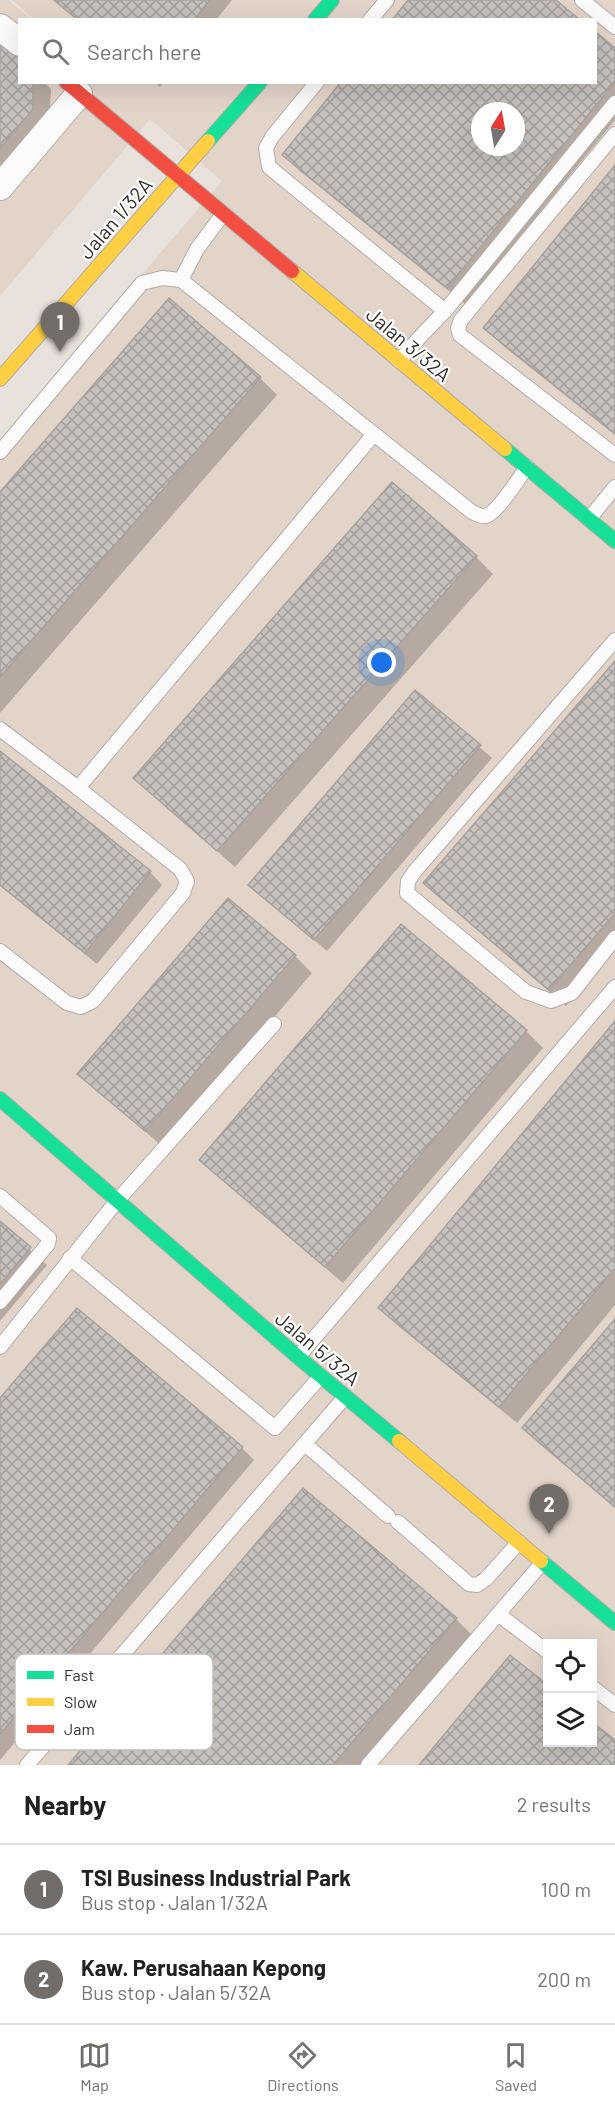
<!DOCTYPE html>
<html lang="en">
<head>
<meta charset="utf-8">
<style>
  body { margin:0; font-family:Barlow,sans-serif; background:#f6f6f6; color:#202124 }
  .controls { position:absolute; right:18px; bottom:18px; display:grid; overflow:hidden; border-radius:0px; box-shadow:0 6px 24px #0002 }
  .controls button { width:54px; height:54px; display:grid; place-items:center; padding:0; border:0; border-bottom:2px solid #e0e0e0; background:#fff; color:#202124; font:30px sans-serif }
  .compass { position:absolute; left:471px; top:102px; width:54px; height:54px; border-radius:50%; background:#fff; box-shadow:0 6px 24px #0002; rotate:11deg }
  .you { position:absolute; left:382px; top:663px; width:21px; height:21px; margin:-15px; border:4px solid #fff; border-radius:50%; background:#1a73e8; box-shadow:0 0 0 9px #1a73e833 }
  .badge { display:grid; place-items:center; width:39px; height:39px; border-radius:50%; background:#736d69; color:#fff; font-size:20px; font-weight:700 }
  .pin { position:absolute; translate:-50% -50px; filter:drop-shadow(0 2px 3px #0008) }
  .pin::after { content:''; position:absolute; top:32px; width:21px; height:18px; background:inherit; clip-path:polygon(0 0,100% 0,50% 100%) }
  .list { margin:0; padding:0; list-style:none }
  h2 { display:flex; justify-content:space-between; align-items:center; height:78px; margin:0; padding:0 24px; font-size:26px }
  h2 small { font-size:20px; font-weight:400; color:#757577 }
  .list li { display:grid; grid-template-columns:39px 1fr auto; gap:18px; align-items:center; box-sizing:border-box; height:90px; padding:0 24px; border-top:2px solid #e0e0e0 }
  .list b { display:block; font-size:22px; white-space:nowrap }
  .list p { margin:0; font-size:20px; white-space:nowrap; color:#757577 }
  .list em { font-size:20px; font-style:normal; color:#757577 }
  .icon { flex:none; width:33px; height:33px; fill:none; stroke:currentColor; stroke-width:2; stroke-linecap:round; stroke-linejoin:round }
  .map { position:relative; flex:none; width:615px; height:1765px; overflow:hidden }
  .search { position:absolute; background:#fff; box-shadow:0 6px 24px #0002; left:18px; right:18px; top:18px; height:66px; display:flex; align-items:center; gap:15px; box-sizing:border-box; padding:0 21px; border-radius:0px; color:#757577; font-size:22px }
  .sheet { height:258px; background:#fff }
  nav { display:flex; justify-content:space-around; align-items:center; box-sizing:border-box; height:84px; border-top:2px solid #e0e0e0; background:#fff; font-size:16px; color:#757577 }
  nav a { display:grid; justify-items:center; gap:3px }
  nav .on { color:#736d69 }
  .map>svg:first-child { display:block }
  .built { fill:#e3d4ca; fill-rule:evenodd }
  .shadow { fill:#0003; fill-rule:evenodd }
  .building { fill:url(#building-cross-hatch); stroke:#a8a29e; stroke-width:1.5; fill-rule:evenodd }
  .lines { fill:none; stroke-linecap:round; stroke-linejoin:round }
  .lane-casing { stroke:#b1aca8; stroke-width:16 }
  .street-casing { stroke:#b1aca8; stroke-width:28 }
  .fast-casing { stroke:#b1aca8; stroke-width:16 }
  .slow-casing { stroke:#b1aca8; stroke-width:16 }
  .jam-casing { stroke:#b1aca8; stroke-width:16 }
  .lane { stroke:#fcfafa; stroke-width:14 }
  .street { stroke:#fcfafa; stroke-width:26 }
  .fast { stroke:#16e098; stroke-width:14 }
  .slow { stroke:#ffcf43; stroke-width:14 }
  .jam { stroke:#f24e42; stroke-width:14 }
  .labels { text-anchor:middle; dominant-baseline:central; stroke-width:4.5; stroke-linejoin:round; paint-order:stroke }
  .street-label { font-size:20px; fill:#342e2b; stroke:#fff }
  .key { fill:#fff; stroke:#c2c0bf; stroke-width:1.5 }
  .key-label { font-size:16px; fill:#342e2b }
</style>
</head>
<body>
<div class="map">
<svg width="615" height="1765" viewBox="0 0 615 1765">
  <defs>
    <pattern id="building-cross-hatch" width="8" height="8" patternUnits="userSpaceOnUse" patternTransform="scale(1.5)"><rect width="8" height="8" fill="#c6c1bd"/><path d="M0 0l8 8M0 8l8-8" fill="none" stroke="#a29d9a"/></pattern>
  </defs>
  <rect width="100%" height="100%" fill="#e8e1dc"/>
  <!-- built -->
  <path class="built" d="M 0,0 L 8,0 L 31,19 L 20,20 L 20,82 L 107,83 L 596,82 L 596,20 L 34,20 L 12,0 L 615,0 L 615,1765 L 0,1765 L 0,440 L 222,181 L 150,119 L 0,296 ZM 480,111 L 516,111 L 516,147 L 480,147 ZM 548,1644 L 592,1644 L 592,1742 L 548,1742 Z"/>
  <!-- shadow -->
  <g class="shadow">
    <path d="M 53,0 L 232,0 L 216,20 L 77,20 Z"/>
    <path d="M 596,34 L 615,50 L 615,120 L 465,304 L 301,172 L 284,155 L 596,82 ZM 480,111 L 516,111 L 516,147 L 480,147 Z"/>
    <path d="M 0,44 L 20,82 L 44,82 L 51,89 L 49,127 L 0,185 Z"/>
    <path d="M 155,82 L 164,82 L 160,87 Z"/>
    <path d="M 615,167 L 615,435 L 502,345 L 485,328 Z"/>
    <path d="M 260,378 L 277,395 L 0,713 L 0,494 Z"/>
    <path d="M 476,557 L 493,574 L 235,867 L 135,778 Z"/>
    <path d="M 615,663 L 615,950 L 566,1006 L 442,900 L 425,883 Z"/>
    <path d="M 415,692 L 492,758 L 327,951 L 250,885 Z"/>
    <path d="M 0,753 L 150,872 L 162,885 L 97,964 L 0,886 Z"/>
    <path d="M 295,956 L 312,973 L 163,1147 L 79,1074 Z"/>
    <path d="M 615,1023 L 615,1305 L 517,1423 L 397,1325 L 380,1308 Z"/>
    <path d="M 526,1031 L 543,1048 L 343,1283 L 219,1177 L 201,1160 Z"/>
    <path d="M 0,1223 L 47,1265 L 0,1321 Z"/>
    <path d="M 615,1321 L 615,1508 L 541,1445 L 524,1428 Z"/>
    <path d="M 0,1400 L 242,1448 L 254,1460 L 0,1760 Z"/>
    <path d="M 303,1490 L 456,1619 L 473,1636 L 364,1765 L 70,1765 Z"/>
  </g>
  <!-- building -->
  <g class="building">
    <path d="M 54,0 L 210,0 L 194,20 L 78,20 Z"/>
    <path d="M 408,0 L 556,0 L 580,20 L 392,20 Z"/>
    <path d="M 596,32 L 615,48 L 615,82 L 447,288 L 282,155 L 341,82 L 596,82 ZM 480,111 L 516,111 L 516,147 L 480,147 Z"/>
    <path d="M 0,42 L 20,59 L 20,82 L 33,82 L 33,109 L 0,148 Z"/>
    <path d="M 615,165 L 615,434 L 483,328 Z"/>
    <path d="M 169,298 L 261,377 L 0,677 L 0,492 Z"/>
    <path d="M 392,482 L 477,556 L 217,851 L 133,778 Z"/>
    <path d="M 615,661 L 615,913 L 549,990 L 423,883 Z"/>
    <path d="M 415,690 L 481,745 L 314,940 L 248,885 Z"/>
    <path d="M 0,751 L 151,871 L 85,953 L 0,885 Z"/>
    <path d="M 228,898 L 296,955 L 145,1131 L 77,1074 Z"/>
    <path d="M 401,924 L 527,1030 L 325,1267 L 199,1160 Z"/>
    <path d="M 615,1021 L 615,1268 L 499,1407 L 378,1308 Z"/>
    <path d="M 0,1221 L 31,1247 L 0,1284 Z"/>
    <path d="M 77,1308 L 243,1447 L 0,1734 L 0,1398 Z"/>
    <path d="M 615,1319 L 615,1507 L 522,1428 Z"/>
    <path d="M 303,1488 L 457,1618 L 333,1765 L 68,1765 Z"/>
    <path d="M 510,1655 L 548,1685 L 548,1742 L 592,1742 L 592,1722 L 615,1740 L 615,1765 L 419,1765 Z"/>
  </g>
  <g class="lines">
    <!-- lane casing -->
    <g class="lane-casing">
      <g id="lane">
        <path d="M 582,0 L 615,27"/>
        <path d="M 370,20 L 387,0"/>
        <path d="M 317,82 L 272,137 L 266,148 L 269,167 L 445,311 L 615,103"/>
        <path d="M 615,134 L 461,320 L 458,328 L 460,335 L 615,455"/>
        <path d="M 181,280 L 197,249 L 223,214"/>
        <path d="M 399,361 L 419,338 L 445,311"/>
        <path d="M 0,452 L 142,283 L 162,278 L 181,280 L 374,434"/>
        <path d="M 589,519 L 615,487"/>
        <path d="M 615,640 L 415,871 L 408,881 L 407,893 L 526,992 L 551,1001 L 572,993 L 615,938"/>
        <path d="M 0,729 L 78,788 L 180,869 L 187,881 L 183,893 L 93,1001 L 81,1007 L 67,1003 L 0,951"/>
        <path d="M 78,788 L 374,434 L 472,512 C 477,514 481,517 486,516 C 498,512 519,478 527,467"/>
        <path d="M 0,1196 L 49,1238 L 48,1244 L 0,1302"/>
        <path d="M 70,1258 L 275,1428 L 321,1376"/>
        <path d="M 0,1347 L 117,1201 L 274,1024"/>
        <path d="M 298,1357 L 615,987"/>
        <path d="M 305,1444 L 388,1516"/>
        <path d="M 398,1522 L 469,1584 L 477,1585 L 486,1579 L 519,1542"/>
        <path d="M 498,1614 L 548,1652"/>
        <path d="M 592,1687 L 615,1705"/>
        <path d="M 27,1765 L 345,1397"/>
        <path d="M 368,1765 L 543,1562"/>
      </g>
    </g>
    <!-- street casing -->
    <g class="street-casing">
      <g id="street">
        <path d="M 0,27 L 20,43"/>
        <path d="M 0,187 L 79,94"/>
      </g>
    </g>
    <!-- fast casing -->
    <g class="fast-casing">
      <g id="fast">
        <path d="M 315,20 L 332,0"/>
        <path d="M 208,141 L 260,82"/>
        <path d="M 505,449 L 615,541"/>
        <path d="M 0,1099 L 298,1357 L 399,1441"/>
        <path d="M 541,1561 L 615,1623"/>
      </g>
    </g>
    <!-- slow casing -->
    <g class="slow-casing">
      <g id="slow">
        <path d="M 292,271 L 505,449"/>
        <path d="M 0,379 L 208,141"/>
        <path d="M 399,1441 L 541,1561"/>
      </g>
    </g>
    <!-- jam casing -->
    <g class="jam-casing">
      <path id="jam" d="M 66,82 L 292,271"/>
    </g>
    <!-- lane -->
    <use href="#lane" class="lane"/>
    <!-- street -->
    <use href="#street" class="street"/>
    <!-- fast -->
    <use href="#fast" class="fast"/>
    <!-- slow -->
    <use href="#slow" class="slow"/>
    <!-- jam -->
    <use href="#jam" class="jam"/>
  </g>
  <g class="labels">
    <!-- street labels -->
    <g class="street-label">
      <text transform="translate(115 218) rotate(-49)">Jalan 1/32A</text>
      <text transform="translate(409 344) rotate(40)">Jalan 3/32A</text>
      <text transform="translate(318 1348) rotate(40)">Jalan 5/32A</text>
    </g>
  </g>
  <!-- legend -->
  <rect x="15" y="1654" width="198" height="96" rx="9" class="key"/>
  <rect x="27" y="1671" width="27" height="8" fill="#16e098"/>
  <rect x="27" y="1698" width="27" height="8" fill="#ffcf43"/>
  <rect x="27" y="1725" width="27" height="8" fill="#f24e42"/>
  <g class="key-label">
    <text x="64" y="1681">Fast</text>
    <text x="64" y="1708">Slow</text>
    <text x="64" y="1735">Jam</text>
  </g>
</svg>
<div class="controls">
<button><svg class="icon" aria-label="locate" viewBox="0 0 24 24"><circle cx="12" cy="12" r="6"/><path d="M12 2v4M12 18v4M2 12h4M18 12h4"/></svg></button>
<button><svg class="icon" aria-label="layers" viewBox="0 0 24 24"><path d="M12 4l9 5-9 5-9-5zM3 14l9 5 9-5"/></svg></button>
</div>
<svg class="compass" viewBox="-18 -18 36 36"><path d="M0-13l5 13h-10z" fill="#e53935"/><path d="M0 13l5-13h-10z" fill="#757577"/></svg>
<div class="you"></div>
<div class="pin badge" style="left:60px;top:352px">1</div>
<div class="pin badge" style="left:549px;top:1534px">2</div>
<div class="search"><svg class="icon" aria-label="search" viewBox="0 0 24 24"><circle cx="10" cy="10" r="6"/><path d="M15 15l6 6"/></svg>Search here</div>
</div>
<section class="sheet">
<h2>Nearby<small>2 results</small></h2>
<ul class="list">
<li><span class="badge">1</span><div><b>TSI Business Industrial Park</b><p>Bus stop · Jalan 1/32A</p></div><em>100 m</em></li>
<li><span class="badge">2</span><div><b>Kaw. Perusahaan Kepong</b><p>Bus stop · Jalan 5/32A</p></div><em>200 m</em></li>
</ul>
</section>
<nav>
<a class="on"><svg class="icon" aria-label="map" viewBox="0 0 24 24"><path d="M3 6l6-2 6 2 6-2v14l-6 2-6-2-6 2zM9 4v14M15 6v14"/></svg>Map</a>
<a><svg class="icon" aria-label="directions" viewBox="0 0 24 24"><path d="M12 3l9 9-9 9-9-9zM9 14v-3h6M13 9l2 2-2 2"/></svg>Directions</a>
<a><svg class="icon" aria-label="saved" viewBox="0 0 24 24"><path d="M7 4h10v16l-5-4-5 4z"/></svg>Saved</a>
</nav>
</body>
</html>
